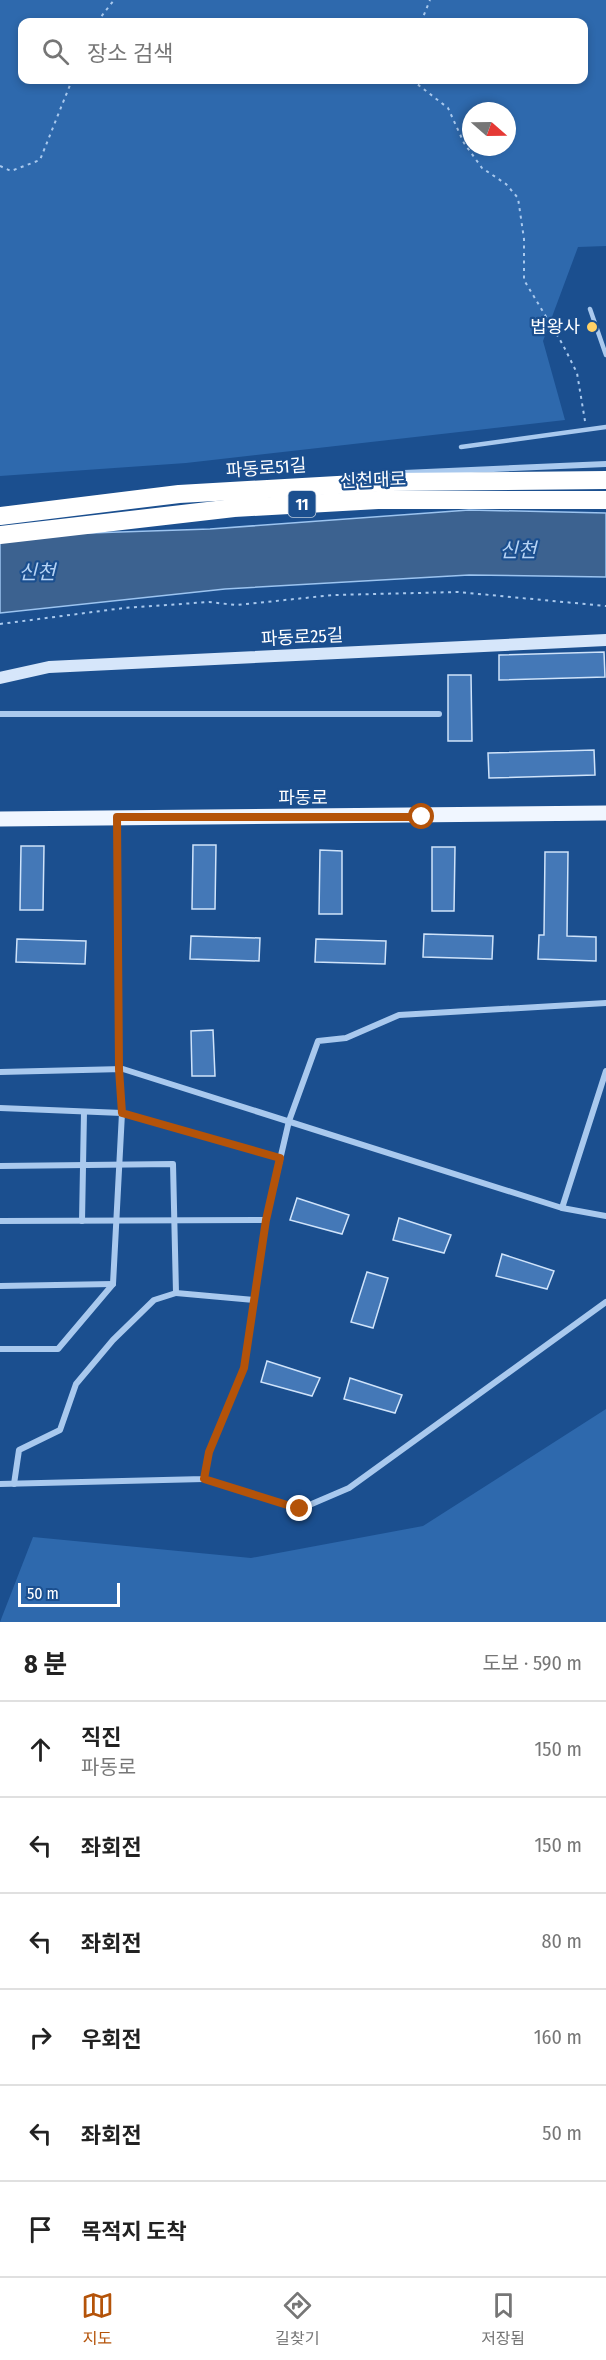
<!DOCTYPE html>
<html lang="ko">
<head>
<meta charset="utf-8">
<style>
  body { margin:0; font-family:"Fira Sans Condensed","Noto Sans KR",sans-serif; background:#f6f6f6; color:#222 }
  .compass { position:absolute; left:462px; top:102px; width:54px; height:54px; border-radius:50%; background:#fff; box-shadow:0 3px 9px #0003; rotate:110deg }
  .scale { position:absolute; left:18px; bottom:15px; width:102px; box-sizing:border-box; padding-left:6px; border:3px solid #fff; border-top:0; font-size:16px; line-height:21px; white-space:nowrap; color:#fff; -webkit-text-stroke:4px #1b4f8f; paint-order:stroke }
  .stop { position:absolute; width:18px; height:18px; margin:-14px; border:4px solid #b45309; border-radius:50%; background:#fff }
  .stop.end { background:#b45309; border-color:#fff; box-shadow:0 2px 6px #0008 }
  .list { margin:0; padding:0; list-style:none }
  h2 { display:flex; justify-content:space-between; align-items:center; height:78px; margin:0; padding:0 24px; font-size:26px }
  h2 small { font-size:20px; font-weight:400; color:#767676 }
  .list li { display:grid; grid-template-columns:39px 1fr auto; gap:18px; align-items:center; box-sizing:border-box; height:96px; padding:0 24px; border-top:2px solid #e0e0e0 }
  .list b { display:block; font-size:22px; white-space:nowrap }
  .list p { margin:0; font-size:20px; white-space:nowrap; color:#767676 }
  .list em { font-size:20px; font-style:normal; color:#767676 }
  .icon { flex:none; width:33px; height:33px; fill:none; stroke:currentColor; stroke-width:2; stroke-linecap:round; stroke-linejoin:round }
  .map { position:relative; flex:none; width:606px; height:1622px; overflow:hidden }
  .search { position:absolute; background:#fff; box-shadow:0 3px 9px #0003; left:18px; right:18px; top:18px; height:66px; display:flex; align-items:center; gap:15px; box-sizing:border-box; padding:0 21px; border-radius:12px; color:#767676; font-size:22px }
  .sheet { height:654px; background:#fff }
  nav { display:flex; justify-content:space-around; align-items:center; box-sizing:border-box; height:84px; border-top:2px solid #e0e0e0; background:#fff; font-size:16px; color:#767676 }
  nav a { display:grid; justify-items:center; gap:3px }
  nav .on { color:#b45309 }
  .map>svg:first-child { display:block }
  .green { fill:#2e69ad; fill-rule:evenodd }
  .water { fill:#3c6290; stroke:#9cc4f0; stroke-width:1.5 }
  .building { fill:#4478b7; stroke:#cfe3fa; stroke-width:1.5 }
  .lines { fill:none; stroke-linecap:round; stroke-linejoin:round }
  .path { stroke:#a9c9ee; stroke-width:2; stroke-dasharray:3 4.5; stroke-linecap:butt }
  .lane { stroke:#a9c9ee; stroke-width:4.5 }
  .street { stroke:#a9c9ee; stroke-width:6 }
  .secondary { stroke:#d6e6fa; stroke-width:12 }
  .primary { stroke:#f0f6ff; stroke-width:15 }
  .highway { stroke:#fff; stroke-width:18 }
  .route { stroke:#b45309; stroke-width:8 }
  .poi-dot { fill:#ffd166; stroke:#1b4f8f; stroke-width:2 }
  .labels { text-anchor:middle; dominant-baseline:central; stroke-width:4.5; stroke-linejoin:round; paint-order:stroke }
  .shield { fill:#1b4f8f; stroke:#bbcadd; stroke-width:1.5 }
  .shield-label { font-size:16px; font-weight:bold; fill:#fff }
  .poi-label { font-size:18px; fill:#fff; stroke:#1b4f8f; text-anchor:end }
  .street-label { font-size:18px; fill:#fff; stroke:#1b4f8f }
  .water-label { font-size:20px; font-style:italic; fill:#b5d3f5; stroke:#1b4f8f }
</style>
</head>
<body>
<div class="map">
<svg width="606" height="1622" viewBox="0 0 606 1622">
  <rect width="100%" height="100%" fill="#1b4f8f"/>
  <!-- green -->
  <g class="green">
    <path d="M 0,0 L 606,0 L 606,246 L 578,247 L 543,341 L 565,420 L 186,463 L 0,476 ZM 22,22 L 584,22 L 584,80 L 22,80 ZM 471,111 L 507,111 L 507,147 L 471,147 Z"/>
    <path d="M 606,1409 L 606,1622 L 0,1622 L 33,1537 L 251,1558 L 423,1526 Z"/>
  </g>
  <!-- water -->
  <path class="water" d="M 469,510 L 606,513 L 606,577 L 469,575 L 225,589 L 0,613 L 0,536 L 210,529 Z"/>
  <!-- building -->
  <g class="building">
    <path d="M 604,652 L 605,677 L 499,680 L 499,655 Z"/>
    <path d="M 448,675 L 471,675 L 472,741 L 448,741 Z"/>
    <path d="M 594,750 L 595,775 L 489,778 L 488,753 Z"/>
    <path d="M 193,845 L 216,845 L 215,909 L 192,909 Z"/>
    <path d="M 21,846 L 44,846 L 43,910 L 20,910 Z"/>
    <path d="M 432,847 L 455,847 L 454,911 L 432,911 Z"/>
    <path d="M 320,850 L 342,851 L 342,914 L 319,914 Z"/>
    <path d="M 545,852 L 568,852 L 567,936 L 596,937 L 596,961 L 538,959 L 539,935 L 544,935 Z"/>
    <path d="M 424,934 L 493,936 L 492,959 L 423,957 Z"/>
    <path d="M 191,936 L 260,938 L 259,961 L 190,959 Z"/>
    <path d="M 17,939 L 86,941 L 85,964 L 16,962 Z"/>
    <path d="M 316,939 L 386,941 L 385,964 L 315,962 Z"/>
    <path d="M 213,1030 L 215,1076 L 192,1076 L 191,1031 Z"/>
    <path d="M 297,1198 L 349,1215 L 342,1234 L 290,1220 Z"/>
    <path d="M 399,1218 L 451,1235 L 444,1253 L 393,1240 Z"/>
    <path d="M 502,1254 L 554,1271 L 547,1289 L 496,1276 Z"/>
    <path d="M 367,1272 L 388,1278 L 373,1328 L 351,1322 Z"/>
    <path d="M 267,1361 L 320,1378 L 312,1396 L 261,1382 Z"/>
    <path d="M 350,1378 L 402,1395 L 395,1413 L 344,1399 Z"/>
  </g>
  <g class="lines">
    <!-- path -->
    <g class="path">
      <path d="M 97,22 L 114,0"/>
      <path d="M 421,22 L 430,0"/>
      <path d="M 412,80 L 448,108 L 464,143 L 482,168 L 506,184 L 518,198 L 524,239 L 524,280 L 563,345 L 577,373 L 585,421"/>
      <path d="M 0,166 L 11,171 L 40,160 L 72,80"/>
      <path d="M 0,624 L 124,608 L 209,602 L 236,605 L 334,595 L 458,592 L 606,606"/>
    </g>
    <!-- lane -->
    <g class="lane">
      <path d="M 590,309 L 606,355"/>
      <path d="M 461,447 L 606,427"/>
    </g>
    <!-- street -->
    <g class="street">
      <path d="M 404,473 L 606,464"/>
      <path d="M 0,714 L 439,714"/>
      <path d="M 0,1072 L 123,1069 L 562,1208 L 606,1216"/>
      <path d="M 0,1108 L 122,1113 L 280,1158"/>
      <path d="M 0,1166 L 173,1164 L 176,1293 L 154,1300 L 113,1340 L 76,1384 L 60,1430 L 19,1450 L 14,1484"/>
      <path d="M 562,1208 L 606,1071"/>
      <path d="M 0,1221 L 266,1220"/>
      <path d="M 82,1221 L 84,1112"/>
      <path d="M 0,1286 L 113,1284"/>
      <path d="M 176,1293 L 254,1300"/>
      <path d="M 0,1349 L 58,1349 L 113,1284 L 122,1113 L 119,1069 L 117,820"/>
      <path d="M 204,1479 L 300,1509 L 349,1488 L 606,1302"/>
      <path d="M 0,1484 L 204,1479 L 209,1452 L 244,1368 L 266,1220 L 289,1121 L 318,1041 L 346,1038 L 399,1015 L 606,1003"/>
    </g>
    <!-- secondary -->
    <path class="secondary" d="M 0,678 L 49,667 L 606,640"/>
    <!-- primary -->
    <path class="primary" d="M 0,819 L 606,813"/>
    <!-- highway -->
    <g class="highway">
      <path d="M 0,516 L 179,494 L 390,482 L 606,480"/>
      <path d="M 0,535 L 234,508 L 378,500 L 606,500"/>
    </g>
  </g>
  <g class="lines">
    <!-- route -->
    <path class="route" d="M 300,1509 L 204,1479 L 209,1452 L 244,1368 L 266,1220 L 280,1158 L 122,1113 L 119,1069 L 117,817 L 422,817"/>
  </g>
  <!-- markers -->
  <circle class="poi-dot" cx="592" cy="327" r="6"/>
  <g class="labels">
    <!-- shield labels -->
    <rect class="shield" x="288.5" y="491" width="27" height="26" rx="4.5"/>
    <g class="shield-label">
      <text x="302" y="504">11</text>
    </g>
    <!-- poi labels -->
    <g class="poi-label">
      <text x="580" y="327">법왕사</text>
    </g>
    <!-- street labels -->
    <g class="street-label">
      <text transform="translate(266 468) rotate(-4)">파동로51길</text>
      <text transform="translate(373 480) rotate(-2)">신천대로</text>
      <text transform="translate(302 637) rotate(-3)">파동로25길</text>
      <text x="303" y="798">파동로</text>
    </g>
    <!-- water labels -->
    <g class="water-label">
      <text x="518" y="550">신천</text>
      <text x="37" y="572">신천</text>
    </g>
  </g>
</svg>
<svg class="compass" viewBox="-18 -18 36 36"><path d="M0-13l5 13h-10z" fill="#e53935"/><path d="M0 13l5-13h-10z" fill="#767676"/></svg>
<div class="scale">50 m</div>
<div class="stop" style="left:422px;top:817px"></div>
<div class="stop end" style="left:300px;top:1509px"></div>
<div class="search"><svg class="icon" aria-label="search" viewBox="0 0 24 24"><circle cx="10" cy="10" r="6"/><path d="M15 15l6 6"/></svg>장소 검색</div>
</div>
<section class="sheet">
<h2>8 분<small>도보 · 590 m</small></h2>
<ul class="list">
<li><svg class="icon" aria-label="ahead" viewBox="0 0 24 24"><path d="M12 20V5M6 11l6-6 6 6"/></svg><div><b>직진</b><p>파동로</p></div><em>150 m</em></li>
<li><svg class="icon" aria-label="left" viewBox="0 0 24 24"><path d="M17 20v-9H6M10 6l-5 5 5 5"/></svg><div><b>좌회전</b></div><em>150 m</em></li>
<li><svg class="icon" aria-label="left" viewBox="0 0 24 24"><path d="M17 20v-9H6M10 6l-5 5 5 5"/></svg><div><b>좌회전</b></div><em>80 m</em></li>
<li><svg class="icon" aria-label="right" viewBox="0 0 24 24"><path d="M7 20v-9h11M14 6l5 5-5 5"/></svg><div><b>우회전</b></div><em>160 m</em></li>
<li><svg class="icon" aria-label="left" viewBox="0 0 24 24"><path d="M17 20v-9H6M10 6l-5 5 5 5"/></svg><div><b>좌회전</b></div><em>50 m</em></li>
<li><svg class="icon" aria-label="arrive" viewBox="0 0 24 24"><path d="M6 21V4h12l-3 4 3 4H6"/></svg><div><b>목적지 도착</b></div></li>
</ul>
</section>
<nav>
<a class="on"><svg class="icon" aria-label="map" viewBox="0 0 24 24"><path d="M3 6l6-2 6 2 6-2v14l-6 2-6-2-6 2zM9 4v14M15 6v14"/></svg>지도</a>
<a><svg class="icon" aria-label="directions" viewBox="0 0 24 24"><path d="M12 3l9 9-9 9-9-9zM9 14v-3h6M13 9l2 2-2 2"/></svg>길찾기</a>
<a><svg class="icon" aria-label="saved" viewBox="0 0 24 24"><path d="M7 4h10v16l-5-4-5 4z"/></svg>저장됨</a>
</nav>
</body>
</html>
